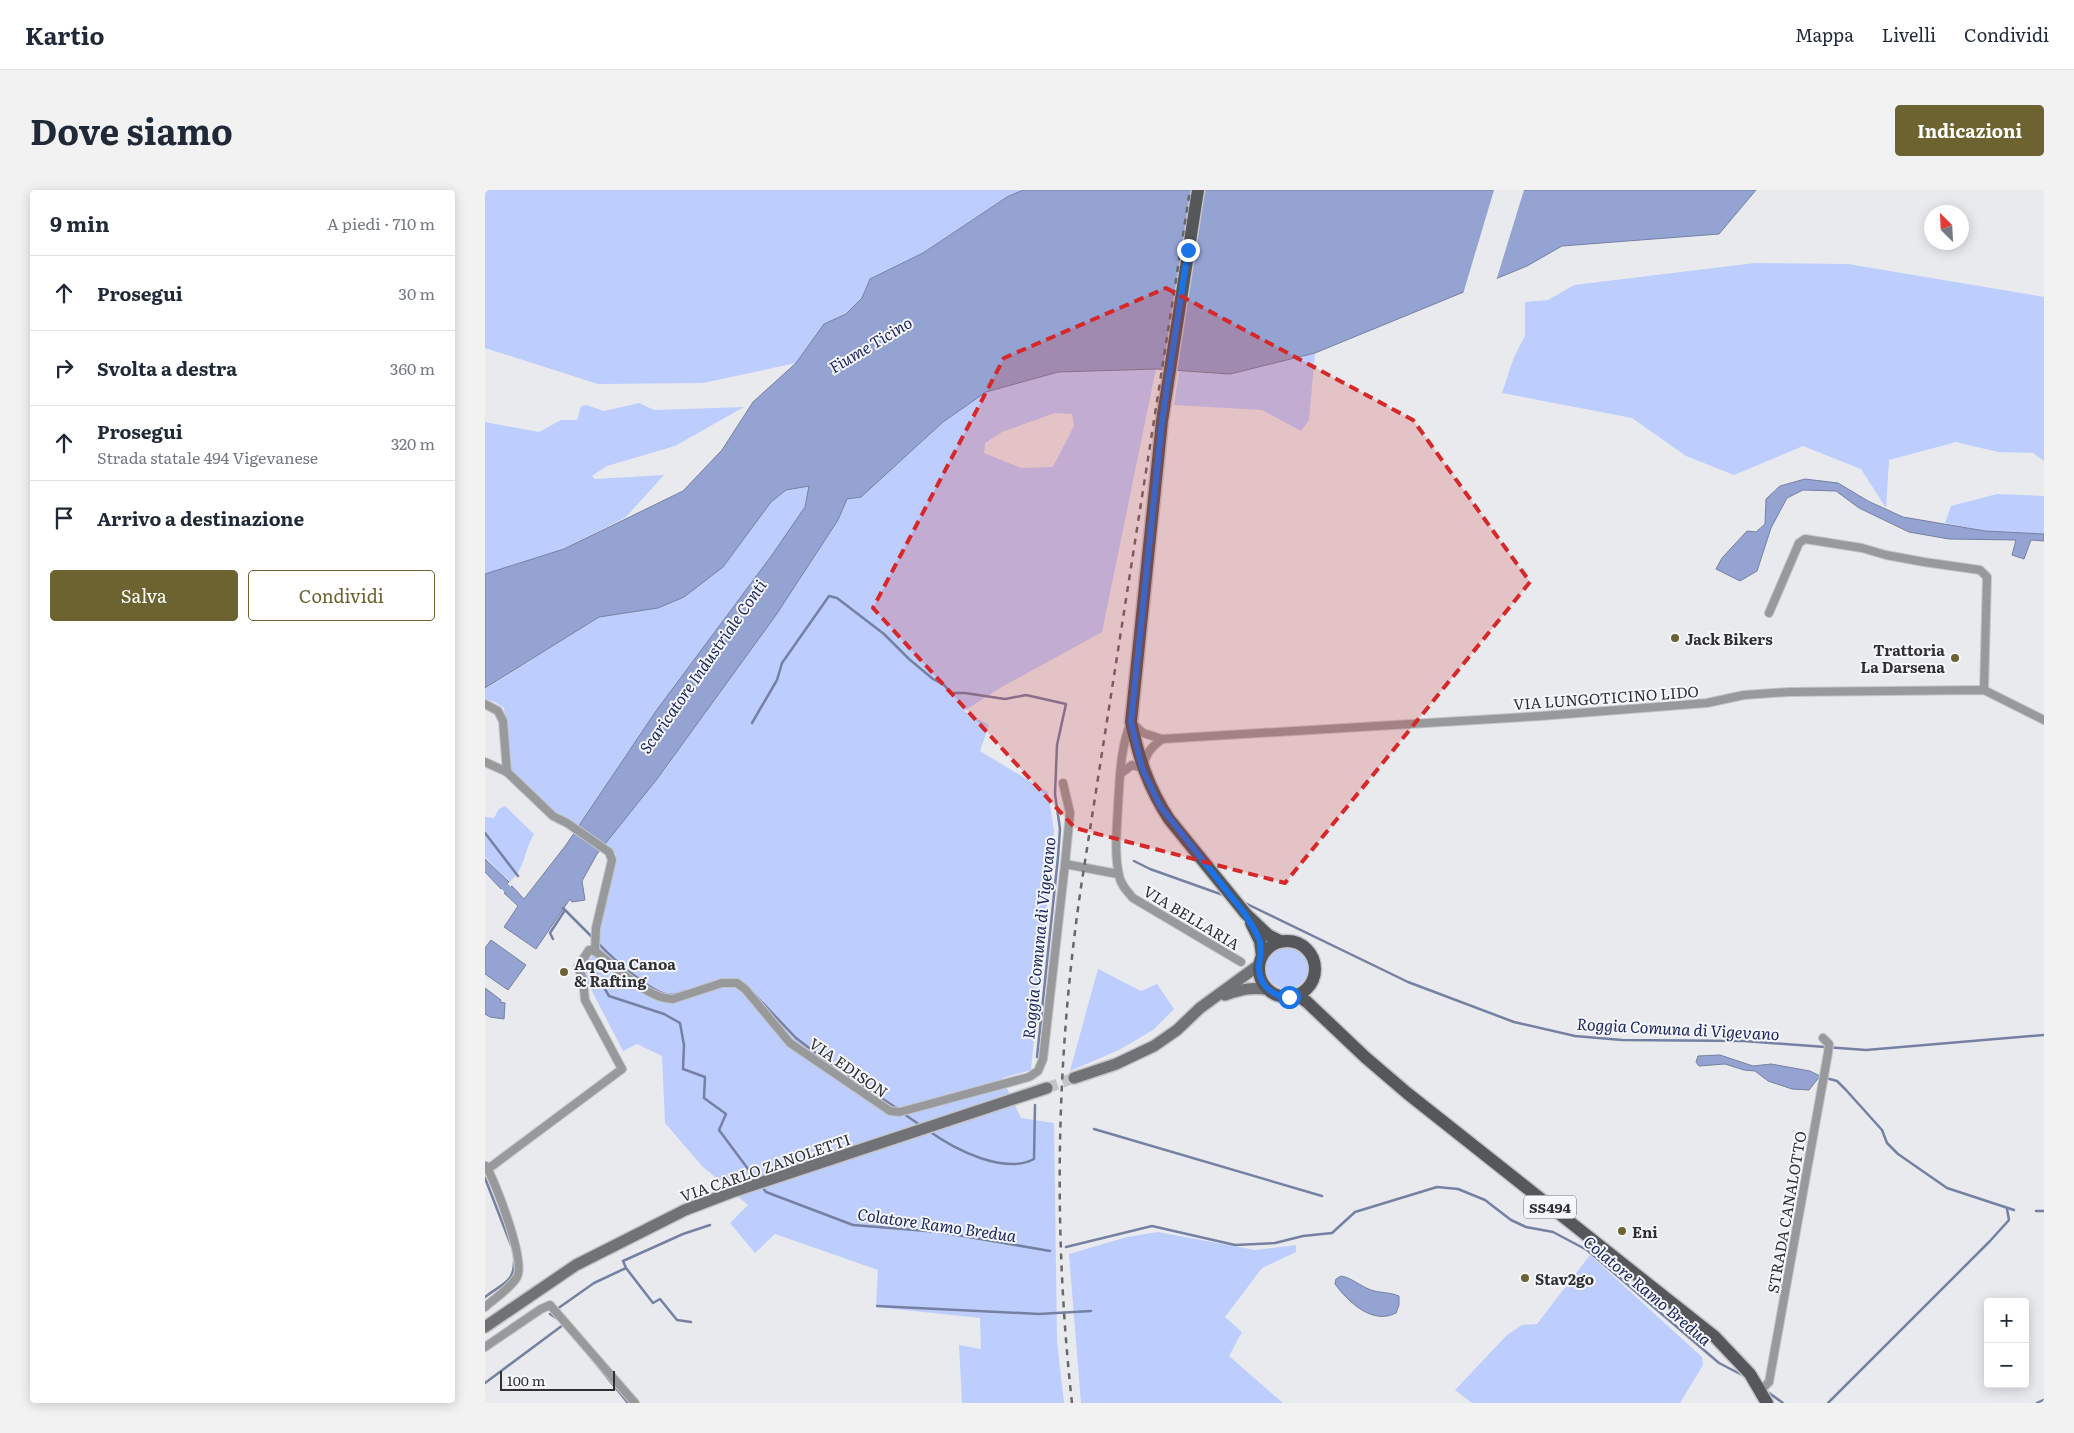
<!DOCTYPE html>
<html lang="it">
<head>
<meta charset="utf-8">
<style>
  body { margin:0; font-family:Literata,serif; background:#f2f2f3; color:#1f2937 }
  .controls { position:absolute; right:15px; bottom:15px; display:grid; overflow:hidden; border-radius:5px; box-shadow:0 2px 12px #0003 }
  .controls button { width:45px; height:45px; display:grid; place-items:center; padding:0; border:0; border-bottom:1px solid #e0e1e3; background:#fff; color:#1f2937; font:25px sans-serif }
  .compass { position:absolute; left:1439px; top:15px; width:45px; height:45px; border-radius:50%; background:#fff; box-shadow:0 2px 12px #0003; rotate:336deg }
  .scale { position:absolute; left:15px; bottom:12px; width:115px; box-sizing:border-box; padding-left:5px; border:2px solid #303032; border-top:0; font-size:14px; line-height:18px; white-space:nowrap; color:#303032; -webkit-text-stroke:4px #f5f7fc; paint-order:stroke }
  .stop { position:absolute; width:15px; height:15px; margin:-11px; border:4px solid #1a73e8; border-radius:50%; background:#fff }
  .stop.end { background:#1a73e8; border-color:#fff; box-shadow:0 1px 5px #0008 }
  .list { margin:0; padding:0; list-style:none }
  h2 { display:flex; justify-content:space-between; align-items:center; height:65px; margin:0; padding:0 20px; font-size:21px }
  h2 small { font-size:16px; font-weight:400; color:#747a83 }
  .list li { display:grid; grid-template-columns:32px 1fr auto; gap:15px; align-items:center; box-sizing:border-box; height:75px; padding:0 20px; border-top:1px solid #e0e1e3 }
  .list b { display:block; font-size:19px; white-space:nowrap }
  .list p { margin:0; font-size:16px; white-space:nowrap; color:#747a83 }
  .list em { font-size:16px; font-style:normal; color:#747a83 }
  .actions { display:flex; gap:10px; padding:15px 20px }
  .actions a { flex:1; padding:11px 0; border:1px solid #6d6330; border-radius:5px; text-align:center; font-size:18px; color:#6d6330 }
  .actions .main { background:#6d6330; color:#fff }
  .icon { flex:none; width:28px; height:28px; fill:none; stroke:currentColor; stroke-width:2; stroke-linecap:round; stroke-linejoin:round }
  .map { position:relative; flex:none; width:1559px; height:1213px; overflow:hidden; border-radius:5px }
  header { display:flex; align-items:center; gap:30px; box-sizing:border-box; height:70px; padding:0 25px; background:#fff; border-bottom:1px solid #e0e1e3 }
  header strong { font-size:24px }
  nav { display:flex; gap:28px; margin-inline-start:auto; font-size:18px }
  .intro { display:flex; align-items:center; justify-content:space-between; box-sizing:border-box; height:120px; padding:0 30px }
  h1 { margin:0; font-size:35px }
  .button { padding:12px 22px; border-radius:5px; background:#6d6330; color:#fff; font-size:18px; font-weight:700 }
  main { display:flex; gap:30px; padding:0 30px }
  aside { flex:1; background:#fff; border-radius:5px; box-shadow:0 2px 12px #0003 }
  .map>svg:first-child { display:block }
  .green { fill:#bdcdfd; fill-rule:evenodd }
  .water { fill:#94a3d2; stroke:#7680a2 }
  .pier { fill:#e8eaee }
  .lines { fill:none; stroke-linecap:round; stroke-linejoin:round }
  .stream { stroke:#7680a2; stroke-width:2.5 }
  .canal { stroke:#94a3d2; stroke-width:8 }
  .secondary-tunnel { stroke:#c3c5c8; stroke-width:11; stroke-dasharray:11 5.5; stroke-linecap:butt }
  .minor-casing { stroke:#c3c5c8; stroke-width:10 }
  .secondary-casing { stroke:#c3c5c8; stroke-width:14 }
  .primary-casing { stroke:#c3c5c8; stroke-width:15 }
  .minor { stroke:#98999b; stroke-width:8 }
  .secondary { stroke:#717275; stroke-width:11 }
  .primary { stroke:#55575a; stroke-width:12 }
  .rail { stroke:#67686b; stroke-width:2.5; stroke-dasharray:6 6; stroke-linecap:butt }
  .route { stroke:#1a73e8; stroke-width:6 }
  .marked { fill:#d62828; fill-opacity:0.2; stroke:#d62828; stroke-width:4; stroke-dasharray:10 6; stroke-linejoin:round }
  .poi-dot { fill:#6d6330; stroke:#f5f7fc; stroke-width:2 }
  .labels { text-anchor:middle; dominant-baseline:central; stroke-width:4; stroke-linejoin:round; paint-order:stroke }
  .shield { fill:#f5f7fc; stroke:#6b6c6f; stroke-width:1 }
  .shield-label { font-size:14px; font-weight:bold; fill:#303032 }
  .poi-label { font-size:15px; font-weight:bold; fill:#303032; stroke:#f5f7fc; text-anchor:start }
  .street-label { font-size:15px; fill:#303032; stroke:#f5f7fc }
  .water-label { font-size:16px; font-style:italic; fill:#19245b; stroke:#f5f7fc }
</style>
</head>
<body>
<header>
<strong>Kartio</strong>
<nav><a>Mappa</a><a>Livelli</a><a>Condividi</a></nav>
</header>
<div class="intro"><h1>Dove siamo</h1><a class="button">Indicazioni</a></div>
<main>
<aside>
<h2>9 min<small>A piedi · 710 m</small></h2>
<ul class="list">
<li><svg class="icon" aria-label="ahead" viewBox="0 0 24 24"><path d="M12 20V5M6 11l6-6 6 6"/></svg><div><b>Prosegui</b></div><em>30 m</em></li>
<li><svg class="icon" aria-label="right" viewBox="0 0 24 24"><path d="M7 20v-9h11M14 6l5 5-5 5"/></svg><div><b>Svolta a destra</b></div><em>360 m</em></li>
<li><svg class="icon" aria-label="ahead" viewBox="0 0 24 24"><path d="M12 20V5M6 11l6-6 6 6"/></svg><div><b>Prosegui</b><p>Strada statale 494 Vigevanese</p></div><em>320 m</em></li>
<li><svg class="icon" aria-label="arrive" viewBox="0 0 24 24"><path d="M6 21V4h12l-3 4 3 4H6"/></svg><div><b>Arrivo a destinazione</b></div></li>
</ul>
<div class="actions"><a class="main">Salva</a><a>Condividi</a></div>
</aside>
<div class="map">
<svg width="1559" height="1213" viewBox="0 0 1559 1213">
  <rect width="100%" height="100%" fill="#e8eaee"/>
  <!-- green -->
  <g class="green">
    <path d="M 0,0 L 538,0 L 522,7 L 438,63 L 385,89 L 377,108 L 361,124 L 339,134 L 311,173 L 218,193 L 113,194 L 0,158 Z"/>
    <path d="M 1270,73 L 1363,74 L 1559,107 L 1559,271 L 1548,263 L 1513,262 L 1471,252 L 1404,270 L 1401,318 L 1376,279 L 1318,256 L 1249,285 L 1201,266 L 1147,228 L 1017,203 L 1029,167 L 1040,146 L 1040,112 L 1063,110 L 1089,95 Z"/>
    <path d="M 830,163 L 824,230 L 816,241 L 777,220 L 689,215 L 694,181 L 745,184 Z"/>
    <path d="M 671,179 L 617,442 L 515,498 L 479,521 L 504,535 L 495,561 L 563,602 L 569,641 L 546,880 L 517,888 L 536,928 L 569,933 L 572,1151 L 579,1213 L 477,1213 L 474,1155 L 496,1159 L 495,1128 L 391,1117 L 393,1080 L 290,1044 L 270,1063 L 245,1033 L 263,1015 L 217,976 L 180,933 L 177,866 L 152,854 L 138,861 L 96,780 L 114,758 L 114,740 L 131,664 L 48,606 L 26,583 L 19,518 L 10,512 L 0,509 L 0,499 L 114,427 L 173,418 L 238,377 L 286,312 L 301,300 L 324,296 L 458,232 L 501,202 L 573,182 ZM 570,223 L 587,224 L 589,236 L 568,277 L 536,278 L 499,263 L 500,253 L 517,242 Z"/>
    <path d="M 154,213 L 169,220 L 259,217 L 190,256 L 122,276 L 107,286 L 110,289 L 179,285 L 141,327 L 79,359 L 0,384 L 0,232 L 54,242 L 76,230 L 92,230 L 96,216 L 101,215 L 119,221 Z"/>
    <path d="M 1512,304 L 1559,306 L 1559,344 L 1500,341 L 1460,333 L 1466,316 Z"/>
    <path d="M 20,616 L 49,644 C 38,663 42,675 25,692 L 0,667 L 0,627 L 9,628 L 14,619 Z"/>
    <circle cx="802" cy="778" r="21"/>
    <path d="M 613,779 L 656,801 L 672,794 L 689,819 L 668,840 L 634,860 L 585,881 Z"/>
    <path d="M 673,1042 L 770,1060 L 811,1055 L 811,1062 L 777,1078 L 740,1127 L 757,1142 L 744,1166 L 798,1213 L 596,1213 L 584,1064 L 642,1047 Z"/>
    <path d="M 1105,1065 L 1217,1167 L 1218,1175 L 1195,1213 L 987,1213 L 970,1200 L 1022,1145 L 1037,1135 L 1052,1134 Z"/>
  </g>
  <!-- water -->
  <g class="water">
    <path d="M 538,0 L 1271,0 L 1234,44 L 1077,56 L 1042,76 L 830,163 L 745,184 L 671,179 L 573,182 L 501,202 L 458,232 L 376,307 L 362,309 L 353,330 L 291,425 L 172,589 L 112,664 L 97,691 L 100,710 L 87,712 L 85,709 L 51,759 L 19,737 L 33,716 L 19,703 L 27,696 L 39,709 L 81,655 L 171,521 L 287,365 L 320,317 L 324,296 L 301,300 L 286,312 L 238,377 L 199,407 L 173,418 L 114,427 L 0,498 L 0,384 L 79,359 L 198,301 L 237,260 L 268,212 L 311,173 L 339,134 L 361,124 L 377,108 L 385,89 L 438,63 L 522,7 Z"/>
    <path d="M 1320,289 L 1353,293 L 1383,311 L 1418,327 L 1500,341 L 1559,344 L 1559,351 L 1546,350 L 1539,369 L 1527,365 L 1531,350 L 1464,349 L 1424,342 L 1374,318 L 1351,301 L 1318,300 L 1302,308 L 1286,338 L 1272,381 L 1255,391 L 1231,379 L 1237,368 L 1262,341 L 1271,342 L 1280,334 L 1281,309 L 1295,296 Z"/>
    <path d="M 0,669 L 24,692 L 16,699 L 0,682 Z"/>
    <path d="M 6,750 L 41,775 L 23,800 L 0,784 L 0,758 Z"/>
    <path d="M 0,798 L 16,810 L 15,812 L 20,813 L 19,829 L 5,827 L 0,824 Z"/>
    <path d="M 1235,865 L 1268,876 L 1286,874 L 1325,881 L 1335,886 L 1324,900 L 1307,899 L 1283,891 L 1270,881 L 1259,880 L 1240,874 L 1214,876 L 1211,872 L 1213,866 Z"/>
    <path d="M 856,1086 C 867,1088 875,1096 886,1100 C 895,1103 904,1102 914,1106 L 914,1115 L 911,1123 C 888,1135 864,1113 850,1094 L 851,1089 Z"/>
  </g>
  <!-- pier -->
  <path class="pier" d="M 1009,0 L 1039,0 L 1011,91 L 978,104 Z"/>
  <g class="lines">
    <!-- stream -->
    <g class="stream">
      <path d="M 267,533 L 292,490 L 297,473 L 344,406 L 352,408 L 399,444 L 424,469 L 448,489 L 459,495 L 466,503 L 480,503 L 520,509 L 541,505 L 581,514 L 572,555 L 570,604 L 575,639 L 573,667 L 552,867"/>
      <path d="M 0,643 L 33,686"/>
      <path d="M 649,671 L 665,679 L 738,705"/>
      <path d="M 758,712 L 923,792 L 1029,832 L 1090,846 L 1137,850 L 1259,851 L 1381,860 L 1559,845"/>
      <path d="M 78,718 L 109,749"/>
      <path d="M 68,749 L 65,743 L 80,720"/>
      <path d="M 113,753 C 126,767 168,805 186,805 C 191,805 197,802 201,801"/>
      <path d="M 103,770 L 124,806 L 179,824 L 195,833 L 199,855 L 198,879 L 220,887 L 219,908 L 241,924 L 234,940 L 272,991"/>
      <path d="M 238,790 L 252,790"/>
      <path d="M 268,803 L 311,848 L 349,877 L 413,919"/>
      <path d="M 1341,888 L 1352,891 L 1361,900 L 1397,940 L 1402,953 L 1413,964 L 1462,998 L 1529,1020"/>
      <path d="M 419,924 L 435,935"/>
      <path d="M 609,939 L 837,1006"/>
      <path d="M 444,941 C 469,959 519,985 549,969 L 550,915"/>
      <path d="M 0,988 L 26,1055"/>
      <path d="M 276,995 L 281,1002 L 368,1035 L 455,1042 L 565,1061"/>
      <path d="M 1551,1021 L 1559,1021"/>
      <path d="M 581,1057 L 667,1036 L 750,1055 L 790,1053 L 818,1046 L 847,1043 L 870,1022 L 952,997 L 973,999 L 1000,1010 L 1026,1030 L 1041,1037 L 1068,1042 L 1102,1060 L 1234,1173 L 1259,1186"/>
      <path d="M 141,1078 L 168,1113 L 175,1109 L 192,1130 L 206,1132"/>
      <path d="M 0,1107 C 19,1092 31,1093 29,1065"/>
      <path d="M 392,1116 L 554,1124 L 606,1121"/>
      <path d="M 71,1128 L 65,1124 L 109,1093 L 141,1078 L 138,1071 L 198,1044 L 225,1035"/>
      <path d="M 103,1164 L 143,1213"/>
      <path d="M 0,1193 L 78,1135"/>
      <path d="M 1280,1200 L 1298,1213"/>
      <path d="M 1343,1213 L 1505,1051 L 1524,1030 L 1522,1019"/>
      <path d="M 1552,1213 L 1559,1210"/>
    </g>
    <!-- canal -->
    <path class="canal" d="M 0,676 L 30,707"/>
    <!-- secondary-tunnel -->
    <path class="secondary-tunnel" d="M 562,898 L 589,888"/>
    <!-- minor casing -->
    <g class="minor-casing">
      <g id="minor">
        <path d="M 1284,423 L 1314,353 L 1320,349 L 1377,358 L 1401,365 L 1439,372 L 1495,380 L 1502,387 L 1499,500"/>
        <path d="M 0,514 L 13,521 L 18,531 L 22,582"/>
        <path d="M 0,572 L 22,582 L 68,626 L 82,633 L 124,662 L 127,670 L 111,738 L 110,761"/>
        <path d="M 635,584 L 647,575 L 657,578 C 661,564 665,558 677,549"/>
        <path d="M 578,593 L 585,623 L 580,674"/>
        <path d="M 110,761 C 130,776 163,810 188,809 L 237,793 L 252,793 L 260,799 L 305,853 L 405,921 L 415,922 L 544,887 L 553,881 L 558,869 L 580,674 L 633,684"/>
        <path d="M 756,772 L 648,708 C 642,701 635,694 634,685 C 629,663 632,638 633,615 C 635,587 635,559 646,532 L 658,543 L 677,549 L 1056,526 L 1222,513 L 1259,505 L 1304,502 L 1499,500 L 1559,530"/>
        <path d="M 3,979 L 137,879 L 100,810 L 98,790 L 93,777 L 104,760 L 110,761"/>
        <path d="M 0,1117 C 10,1108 25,1099 32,1087 C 41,1072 11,993 1,976"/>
        <path d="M 0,1157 L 56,1119 L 65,1115 L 150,1213"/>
        <path d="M 1275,1201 L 1284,1192 L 1343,863 L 1344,854 L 1338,848"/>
      </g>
    </g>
    <!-- secondary casing -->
    <g class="secondary-casing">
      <g id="secondary">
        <path d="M 740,805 C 755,800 768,796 784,800"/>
        <path d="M 589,888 L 631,874 L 669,856 L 692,840 L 715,818 L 774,775"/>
        <path d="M 0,1137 L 91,1075 L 200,1020 L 247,1002 L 562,898"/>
      </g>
    </g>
    <!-- primary casing -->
    <g class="primary-casing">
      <g id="primary">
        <path d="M 713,0 L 677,231 L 646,532 C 654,568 663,597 684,629 L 761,724 L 783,745 L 795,751"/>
        <path d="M 766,733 L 775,751 L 777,766"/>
        <circle cx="802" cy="779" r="28"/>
        <path d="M 812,805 L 822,812 L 880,867 L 922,903 L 1230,1147 L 1265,1184 L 1282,1213"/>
      </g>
    </g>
    <!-- minor -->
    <use href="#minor" class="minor"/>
    <!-- secondary -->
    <use href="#secondary" class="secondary"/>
    <!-- primary -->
    <use href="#primary" class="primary"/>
    <!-- rail -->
    <path class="rail" d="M 587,1213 C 568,1041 571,868 596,697 L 705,0"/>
  </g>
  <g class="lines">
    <!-- route -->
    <path class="route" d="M 703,60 L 677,231 L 646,532 L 657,578 L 675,616 L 760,724 C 765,733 772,742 775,752 C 777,762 774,769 774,778 C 774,796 788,806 804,807"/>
  </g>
  <!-- marked area -->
  <path class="marked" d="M 681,98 L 928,230 L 1045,392 L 800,693 L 590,638 L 388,418 L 519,168 Z"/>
  <!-- markers -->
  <g class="poi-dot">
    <circle cx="1190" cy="448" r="5"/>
    <circle cx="1470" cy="468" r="5"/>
    <circle cx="79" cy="782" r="5"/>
    <circle cx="1137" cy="1041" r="5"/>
    <circle cx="1040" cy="1088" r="5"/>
  </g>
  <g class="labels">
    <!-- shield labels -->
    <rect class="shield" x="1039" y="1005.5" width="52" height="23" rx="4"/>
    <g class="shield-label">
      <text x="1065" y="1017">SS494</text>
    </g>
    <!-- poi labels -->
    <g class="poi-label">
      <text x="1200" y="448">Jack Bikers</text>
      <text x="1460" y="459" text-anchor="end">Trattoria<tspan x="1460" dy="17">La Darsena</tspan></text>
      <text x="89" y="773">AqQua Canoa<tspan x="89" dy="17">&amp; Rafting</tspan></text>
      <text x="1147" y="1041">Eni</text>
      <text x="1050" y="1088">Stav2go</text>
    </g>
    <!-- street labels -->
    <g class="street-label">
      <text transform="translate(1121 507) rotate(-4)">VIA LUNGOTICINO LIDO</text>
      <text transform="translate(707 727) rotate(31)">VIA BELLARIA</text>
      <text transform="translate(364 877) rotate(35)">VIA EDISON</text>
      <text transform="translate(280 977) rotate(-19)">VIA CARLO ZANOLETTI</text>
      <text transform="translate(1301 1022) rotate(-80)">STRADA CANALOTTO</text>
    </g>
    <!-- water labels -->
    <g class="water-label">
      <text transform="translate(385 154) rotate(-31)">Fiume Ticino</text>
      <text transform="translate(217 476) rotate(-55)">Scaricatore Industriale Conti</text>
      <text transform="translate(553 748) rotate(-84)">Roggia Comuna di Vigevano</text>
      <text transform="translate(1193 838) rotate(3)">Roggia Comuna di Vigevano</text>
      <text transform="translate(452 1034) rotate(8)">Colatore Ramo Bredua</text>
      <text transform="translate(1163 1100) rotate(40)">Colatore Ramo Bredua</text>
    </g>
  </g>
</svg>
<div class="controls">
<button>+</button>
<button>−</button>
</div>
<svg class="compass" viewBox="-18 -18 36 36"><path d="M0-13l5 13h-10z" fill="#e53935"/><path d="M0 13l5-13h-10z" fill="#747a83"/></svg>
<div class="scale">100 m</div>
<div class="stop" style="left:804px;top:807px"></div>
<div class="stop end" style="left:703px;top:60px"></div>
</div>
</main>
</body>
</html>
